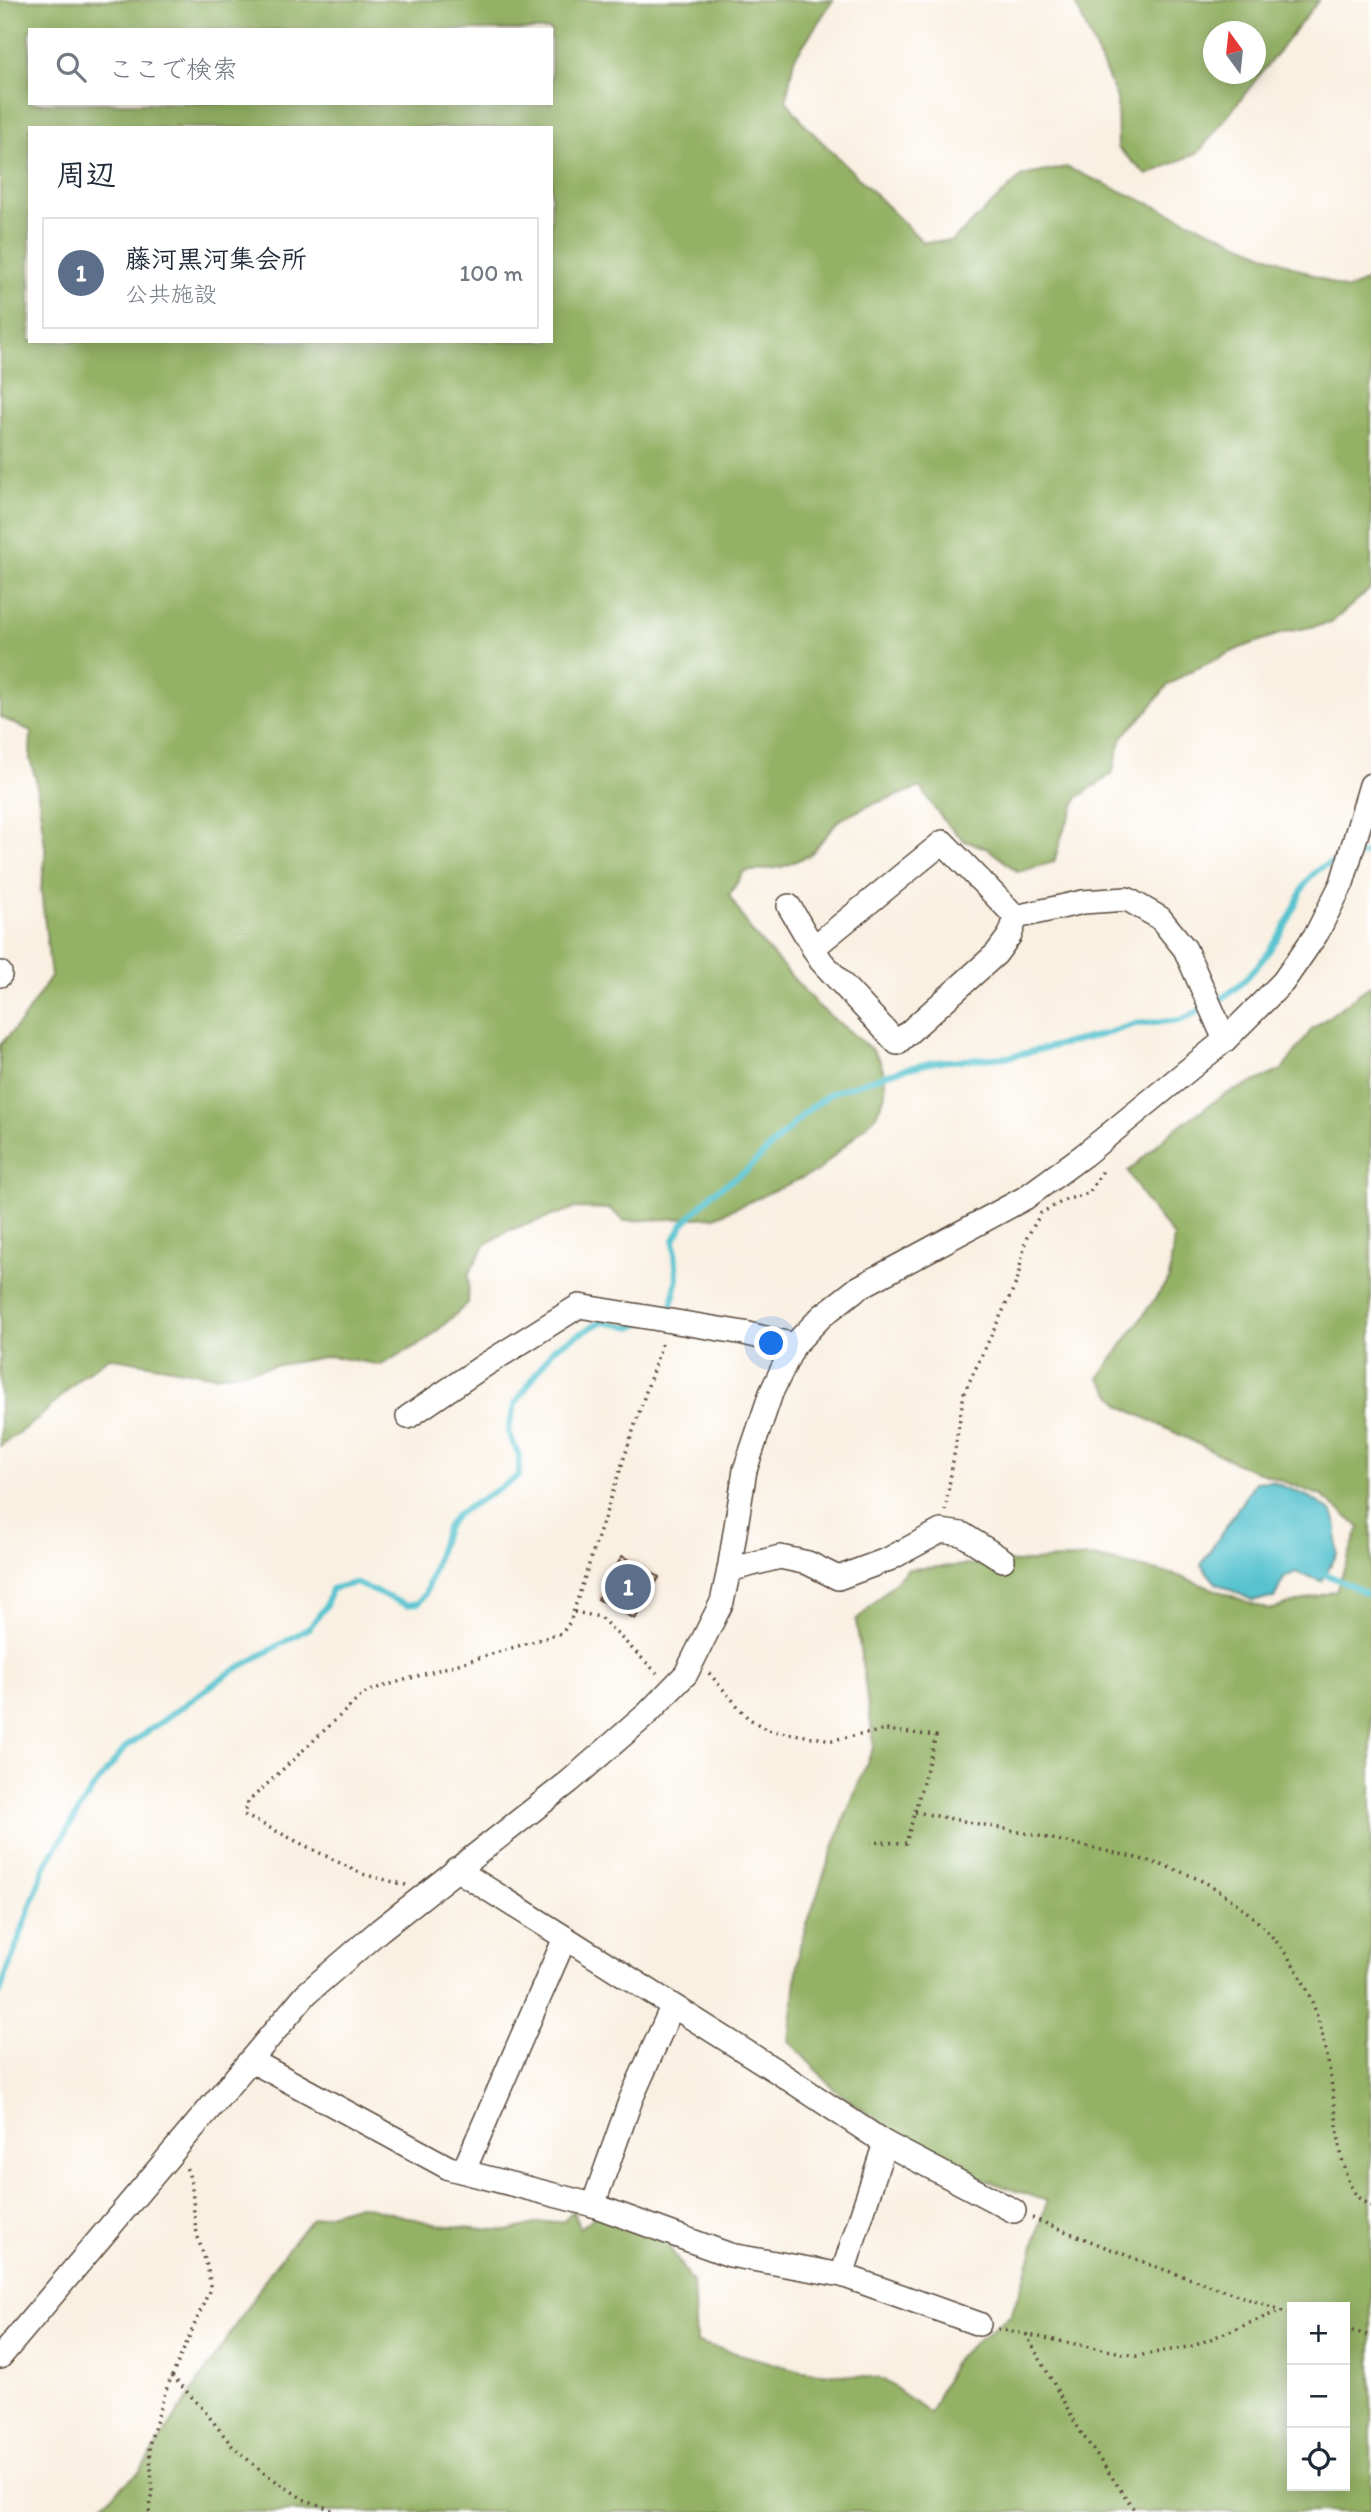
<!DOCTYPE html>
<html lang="ja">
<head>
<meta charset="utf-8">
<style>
  body { margin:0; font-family:Itim,"Klee One",sans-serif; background:#f2f2f3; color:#1f2937 }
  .controls { position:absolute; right:21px; bottom:21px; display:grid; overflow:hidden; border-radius:0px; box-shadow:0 4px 18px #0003 }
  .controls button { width:63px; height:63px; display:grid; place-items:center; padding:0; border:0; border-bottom:2px solid #e0e1e3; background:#fff; color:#1f2937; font:35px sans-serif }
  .compass { position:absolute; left:1203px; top:21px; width:63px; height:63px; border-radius:50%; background:#fff; box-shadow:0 4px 18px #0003; rotate:345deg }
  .you { position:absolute; left:772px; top:1344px; width:24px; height:24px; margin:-18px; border:5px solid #fff; border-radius:50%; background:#1a73e8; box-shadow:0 0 0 10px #1a73e833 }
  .badge { display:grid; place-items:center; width:46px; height:46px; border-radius:50%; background:#0f766e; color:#fff; font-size:23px; font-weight:700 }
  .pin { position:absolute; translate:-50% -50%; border:4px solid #fff; box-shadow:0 2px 7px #0006 }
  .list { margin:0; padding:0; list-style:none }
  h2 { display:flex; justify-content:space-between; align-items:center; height:91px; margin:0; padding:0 28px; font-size:30px }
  h2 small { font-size:23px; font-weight:400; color:#747a83 }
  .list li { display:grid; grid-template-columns:46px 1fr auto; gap:21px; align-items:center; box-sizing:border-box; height:112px; margin:0 14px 14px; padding:0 14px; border:2px solid #e0e1e3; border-radius:0px }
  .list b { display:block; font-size:26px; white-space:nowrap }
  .list p { margin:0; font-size:23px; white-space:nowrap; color:#747a83 }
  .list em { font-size:23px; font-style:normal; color:#747a83 }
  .icon { flex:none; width:38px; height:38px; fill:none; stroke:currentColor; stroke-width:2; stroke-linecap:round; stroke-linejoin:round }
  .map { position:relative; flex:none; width:1371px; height:2512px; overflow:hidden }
  .search { position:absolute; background:#fff; box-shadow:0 4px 18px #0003; left:28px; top:28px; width:525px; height:77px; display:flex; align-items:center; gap:18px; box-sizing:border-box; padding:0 24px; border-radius:0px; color:#747a83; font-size:26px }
  .panel { position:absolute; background:#fff; box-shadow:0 4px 18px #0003; left:28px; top:126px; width:525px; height:217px; border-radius:0px }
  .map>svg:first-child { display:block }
  .forest { fill:#94b266; stroke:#686e42; stroke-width:2; fill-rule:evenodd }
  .water { fill:#57c3cf; stroke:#497676; stroke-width:2 }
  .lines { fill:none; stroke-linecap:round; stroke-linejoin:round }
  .stream { stroke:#57c3cf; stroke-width:6 }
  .building { fill:#e0b798 }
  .minor-casing { stroke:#58483b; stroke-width:26 }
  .path { stroke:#58483b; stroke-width:3.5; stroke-dasharray:2 5; stroke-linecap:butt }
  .minor { stroke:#fff; stroke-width:23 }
</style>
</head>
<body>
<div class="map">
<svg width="1371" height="2512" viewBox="0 0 1371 2512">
  <rect width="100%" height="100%" fill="#fff"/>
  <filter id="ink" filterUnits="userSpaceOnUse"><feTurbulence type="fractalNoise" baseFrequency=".0143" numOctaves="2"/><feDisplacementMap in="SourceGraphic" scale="14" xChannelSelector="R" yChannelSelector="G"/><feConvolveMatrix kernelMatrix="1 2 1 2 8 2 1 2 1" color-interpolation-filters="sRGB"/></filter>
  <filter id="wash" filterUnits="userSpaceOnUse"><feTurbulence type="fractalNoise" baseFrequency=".00686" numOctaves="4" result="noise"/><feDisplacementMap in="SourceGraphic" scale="28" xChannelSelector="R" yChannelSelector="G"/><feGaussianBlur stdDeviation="1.57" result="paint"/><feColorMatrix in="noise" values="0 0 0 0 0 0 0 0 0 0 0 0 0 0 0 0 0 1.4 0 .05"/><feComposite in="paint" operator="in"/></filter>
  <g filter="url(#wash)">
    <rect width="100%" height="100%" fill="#f9f0e2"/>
    <!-- forest -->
    <g class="forest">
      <path d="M 0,0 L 833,0 L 794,59 L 786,100 L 806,126 L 923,242 L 952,241 L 1022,176 L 1066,167 L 1347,290 L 1371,279 L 1371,588 L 1331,623 L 1285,632 L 1240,648 L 1187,673 L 1167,686 L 1148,710 L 1122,737 L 1112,774 L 1078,797 L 1063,832 L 1054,862 L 1018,872 L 987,848 L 965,841 L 949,826 L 934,808 L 921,787 L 868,806 L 839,820 L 810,855 L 782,867 L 744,872 L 729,895 L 752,932 L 817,1005 L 871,1049 L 880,1061 L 885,1077 L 885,1095 L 876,1116 L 818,1171 L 715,1217 L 624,1221 L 610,1209 L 575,1208 L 507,1231 L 485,1245 L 469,1274 L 468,1303 L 427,1340 L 381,1365 L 330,1356 L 216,1376 L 109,1357 L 82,1376 L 38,1419 L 0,1446 L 0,1045 L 20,1023 L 51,977 L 41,889 L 46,853 L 36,780 L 30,759 L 31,731 L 0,717 ZM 30,30 L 551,30 L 551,103 L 30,103 ZM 30,128 L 551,128 L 551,341 L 30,341 Z"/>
      <path d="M 1074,0 L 1319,0 L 1199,152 L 1147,175 L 1118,148 L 1117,98 ZM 1214,32 L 1256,32 L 1256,74 L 1214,74 Z"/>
      <path d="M 1371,985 L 1371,2512 L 93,2512 L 140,2471 L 275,2265 L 311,2219 L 359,2205 L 439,2225 L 507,2231 L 539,2223 L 564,2221 L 573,2210 L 579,2228 L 599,2214 L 665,2240 L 693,2284 L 696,2342 L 801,2371 L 883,2379 L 930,2413 L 955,2359 L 1011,2314 L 1025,2277 L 1047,2201 L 941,2165 L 835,2090 L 789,2041 L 800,1945 L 835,1842 L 874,1745 L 856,1621 L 908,1569 L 1092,1557 L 1176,1575 L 1269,1610 L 1336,1591 L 1359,1527 L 1322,1496 L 1245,1467 L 1121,1406 L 1099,1378 L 1169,1279 L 1174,1237 L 1147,1203 L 1128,1172 L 1173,1130 L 1224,1095 L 1282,1070 L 1312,1029 ZM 1292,2307 L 1345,2307 L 1345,2486 L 1292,2486 Z"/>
    </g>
    <!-- water -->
    <path class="water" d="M 1271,1481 L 1311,1498 L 1331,1511 L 1337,1526 L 1337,1554 L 1322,1581 L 1295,1572 L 1284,1578 L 1274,1598 L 1252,1600 L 1216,1583 L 1201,1565 L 1255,1482 Z"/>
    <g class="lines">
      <!-- stream -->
      <g class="stream">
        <path d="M 1357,856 L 1371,851"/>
        <path d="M 1214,1003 C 1246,986 1273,949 1290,917 C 1297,902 1304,880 1318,870 C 1324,864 1335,862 1343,860"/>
        <path d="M 668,1313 L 671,1312 L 677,1277 L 674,1240 L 683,1224 L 715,1191 L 746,1171 L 806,1112 L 831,1093 L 901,1070 L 934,1062 L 1008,1057 L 1105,1034 L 1135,1024 L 1181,1020 L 1205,1008"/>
        <path d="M 1319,1571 L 1371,1595"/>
        <path d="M 0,1992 L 45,1866 L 91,1791 L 126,1747 L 226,1675 L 309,1628 L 326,1606 L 331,1589 L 355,1583 L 407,1605 L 418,1603 L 425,1595 L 446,1529 L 456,1515 L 519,1476 L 519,1455 L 508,1432 L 515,1404 L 554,1348 L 601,1322 L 633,1327 L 642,1324"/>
      </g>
    </g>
    <g id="blocks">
      <!-- building -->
      <path class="building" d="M 622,1556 L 659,1577 L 635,1619 L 598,1599 Z"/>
    </g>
  </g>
  <g filter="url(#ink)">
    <use href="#blocks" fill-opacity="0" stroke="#58483b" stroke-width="2"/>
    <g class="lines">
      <!-- minor casing -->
      <g class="minor-casing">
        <g id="minor">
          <path d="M 789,906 L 821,961 L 897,1043 L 996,954 L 1010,935 L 1016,917 L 1083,902 L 1127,899 L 1160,918 L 1185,949 L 1225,1040"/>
          <path d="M 813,948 L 943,842 L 1016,917"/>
          <path d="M 0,973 L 0,975"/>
          <path d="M 408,1417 L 485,1365 L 579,1306 L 744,1333 L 794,1345"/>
          <path d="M 729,1570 L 780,1557 L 808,1563 L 838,1578 L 889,1559 L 941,1531 L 962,1534 L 1003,1560"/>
          <path d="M 456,1869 L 778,2072 L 885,2143 L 1014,2211"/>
          <path d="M 252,2061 L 449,2168 L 593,2205 L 730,2255 L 842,2275 L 979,2324"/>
          <path d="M 462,2171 L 468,2161 L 565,1938"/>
          <path d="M 593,2205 L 631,2099 L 672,2007"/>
          <path d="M 842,2275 L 885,2143"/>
          <path d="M 0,2357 L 306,1994 L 380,1930 L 570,1781 L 647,1714 L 686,1674 L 722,1602 L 729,1570 L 745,1470 L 771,1393 L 794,1345 L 822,1316 L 858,1288 L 1025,1198 L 1084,1155 L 1225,1040 L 1283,982 L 1317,933 L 1342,883 L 1371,785"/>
        </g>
      </g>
      <!-- path -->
      <g class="path">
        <path d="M 945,1511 L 964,1393 L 1017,1281 L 1026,1239 L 1041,1213 L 1065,1200 L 1089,1193 L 1102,1172 L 1102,1168"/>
        <path d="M 574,1612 L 600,1617 L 657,1673"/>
        <path d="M 709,1673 L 748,1718 L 767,1730 L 832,1740 L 886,1730 L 936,1736 L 906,1843 L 871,1842"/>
        <path d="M 915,1812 C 974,1823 1034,1834 1092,1848 C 1134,1857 1182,1867 1218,1890 C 1252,1913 1281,1941 1301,1978 C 1320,2012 1328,2056 1333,2095 C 1338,2123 1339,2176 1358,2197 C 1361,2201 1367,2203 1371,2206"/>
        <path d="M 406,1885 L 362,1874 L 244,1815 L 248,1802 L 361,1696 L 371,1690 L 562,1633 L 570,1622 L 663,1340"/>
        <path d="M 1032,2218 L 1151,2265 L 1292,2314"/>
        <path d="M 998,2329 L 1137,2356 L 1193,2346 L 1279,2311"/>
        <path d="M 1345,2329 L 1371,2336"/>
        <path d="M 1026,2334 L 1080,2431 L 1136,2512"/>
        <path d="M 172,2376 L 203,2409 L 233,2447 L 264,2473 L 303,2499 L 338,2512"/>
        <path d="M 149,2512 L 153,2493 L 149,2445 L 166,2390 L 210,2289 C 210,2264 200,2251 196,2228 C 192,2208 195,2187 186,2167"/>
      </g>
      <!-- minor -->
      <use href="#minor" class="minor"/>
    </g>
  </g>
</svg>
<div class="controls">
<button>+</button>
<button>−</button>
<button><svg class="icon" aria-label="locate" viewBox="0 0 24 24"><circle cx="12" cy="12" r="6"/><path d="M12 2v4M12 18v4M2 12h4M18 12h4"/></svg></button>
</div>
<svg class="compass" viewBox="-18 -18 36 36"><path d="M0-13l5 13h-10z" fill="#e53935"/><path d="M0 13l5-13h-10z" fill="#747a83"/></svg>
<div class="you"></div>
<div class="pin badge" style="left:628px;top:1587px;background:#5c6f8a">1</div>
<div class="search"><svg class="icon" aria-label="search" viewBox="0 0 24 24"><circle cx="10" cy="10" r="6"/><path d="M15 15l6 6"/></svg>ここで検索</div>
<section class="panel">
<h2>周辺<small></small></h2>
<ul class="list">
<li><span class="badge" style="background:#5c6f8a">1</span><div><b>藤河黒河集会所</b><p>公共施設</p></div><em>100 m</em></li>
</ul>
</section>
</div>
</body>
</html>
